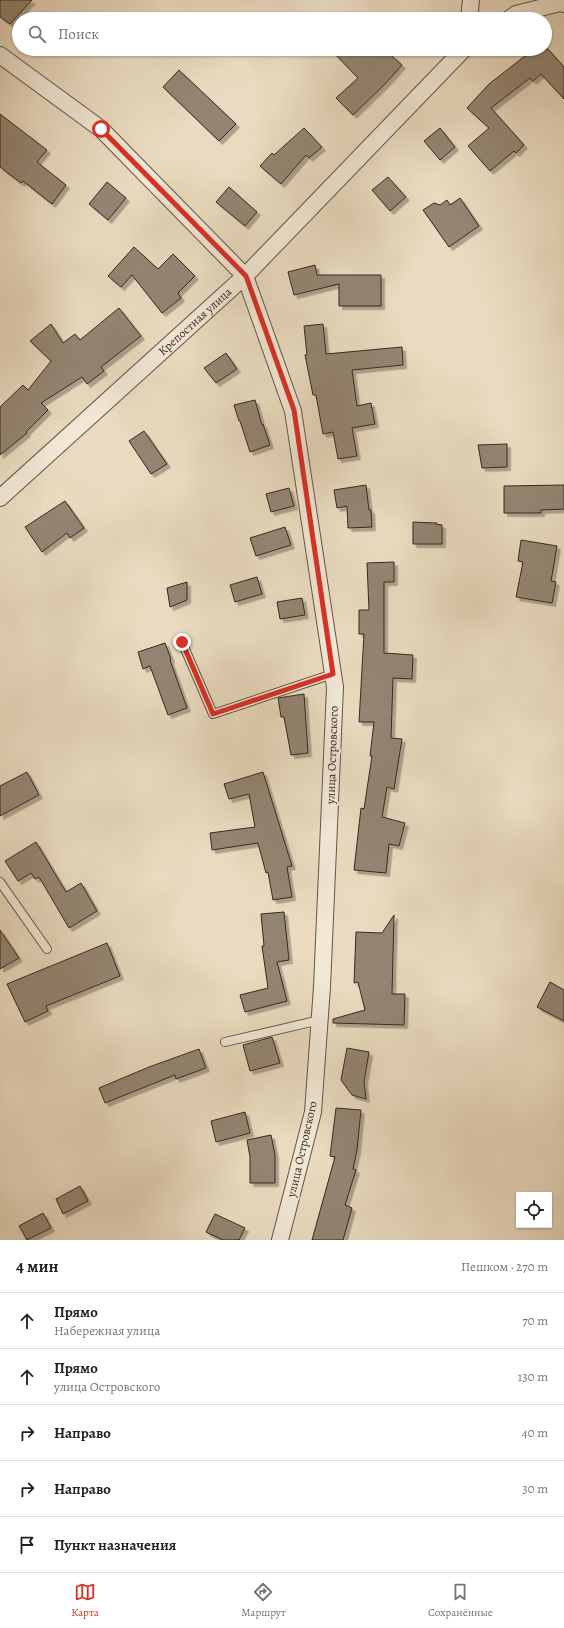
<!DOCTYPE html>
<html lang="ru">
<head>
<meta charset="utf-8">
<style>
  body { margin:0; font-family:Alegreya,serif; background:#f6f6f6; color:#202124 }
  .controls { position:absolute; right:12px; bottom:12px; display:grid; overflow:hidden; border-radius:0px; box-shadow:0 1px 3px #0004 }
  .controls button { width:36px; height:36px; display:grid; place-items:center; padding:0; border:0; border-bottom:1px solid #e0e0e0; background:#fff; color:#202124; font:20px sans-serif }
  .stop { position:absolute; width:12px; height:12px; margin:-9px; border:3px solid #d93025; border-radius:50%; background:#fff }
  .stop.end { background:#d93025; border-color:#fff; box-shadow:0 1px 4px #0008 }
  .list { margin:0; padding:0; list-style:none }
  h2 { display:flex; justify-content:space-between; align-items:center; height:52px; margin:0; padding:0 16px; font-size:17px }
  h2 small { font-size:13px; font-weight:400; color:#757577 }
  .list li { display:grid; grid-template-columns:26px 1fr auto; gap:12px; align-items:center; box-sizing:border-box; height:56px; padding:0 16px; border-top:1px solid #e0e0e0 }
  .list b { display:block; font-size:15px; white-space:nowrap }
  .list p { margin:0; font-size:13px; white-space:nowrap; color:#757577 }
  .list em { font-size:13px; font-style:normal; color:#757577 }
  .icon { flex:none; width:22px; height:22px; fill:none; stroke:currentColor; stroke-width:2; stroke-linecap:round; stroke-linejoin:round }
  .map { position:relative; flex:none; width:564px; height:1240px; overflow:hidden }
  .search { position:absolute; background:#fff; box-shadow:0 1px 3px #0004; left:12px; right:12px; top:12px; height:44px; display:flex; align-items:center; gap:10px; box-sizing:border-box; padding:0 14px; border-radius:22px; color:#757577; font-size:15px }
  .sheet { height:332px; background:#fff }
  nav { display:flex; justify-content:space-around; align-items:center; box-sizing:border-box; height:56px; border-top:1px solid #e0e0e0; background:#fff; font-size:11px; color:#757577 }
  nav a { display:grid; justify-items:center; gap:2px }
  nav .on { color:#d93025 }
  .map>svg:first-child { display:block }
  .building { fill:#948573; stroke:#362720; filter:url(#shadow) }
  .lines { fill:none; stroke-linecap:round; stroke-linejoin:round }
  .service-casing { stroke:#635448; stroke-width:10 }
  .minor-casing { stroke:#635448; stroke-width:18 }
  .service { stroke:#f1e8d6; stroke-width:8 }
  .minor { stroke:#f1e8d6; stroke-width:16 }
  .route { stroke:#d93025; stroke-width:5 }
  .labels { text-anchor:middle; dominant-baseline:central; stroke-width:4; stroke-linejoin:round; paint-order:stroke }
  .street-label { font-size:12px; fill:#362720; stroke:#f1e8d6 }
</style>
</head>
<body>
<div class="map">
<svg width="564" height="1240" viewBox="0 0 564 1240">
  <defs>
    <filter id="shadow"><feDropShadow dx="3.5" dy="3.5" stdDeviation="0" flood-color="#0004"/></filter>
  </defs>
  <rect width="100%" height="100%" fill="#eadbc0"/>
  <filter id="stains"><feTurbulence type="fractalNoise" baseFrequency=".005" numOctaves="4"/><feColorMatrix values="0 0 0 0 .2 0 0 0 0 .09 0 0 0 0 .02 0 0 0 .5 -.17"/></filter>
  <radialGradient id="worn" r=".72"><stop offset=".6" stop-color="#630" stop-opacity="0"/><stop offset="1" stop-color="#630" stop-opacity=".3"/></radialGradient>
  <!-- building -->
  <g class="building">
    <path d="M 0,0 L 32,0 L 10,24 L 0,17 Z"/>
    <path d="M 330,49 L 384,49 L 402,65 L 385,84 L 353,115 L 336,98 L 358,78 Z"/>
    <path d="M 519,49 L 548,49 L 564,67 L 564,99 L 541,74 L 533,81 L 530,78 L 491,108 L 524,145 L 516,153 L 514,151 L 490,171 L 468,146 L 489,128 L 467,108 L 489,84 L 525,56 Z"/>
    <path d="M 179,70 L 236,124 L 219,141 L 163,87 Z"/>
    <path d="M 0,114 L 47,150 L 37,162 L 66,185 L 52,204 L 23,181 L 21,183 L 0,167 Z"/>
    <path d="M 304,128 L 322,147 L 309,158 L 306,155 L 281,184 L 260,166 L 272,153 L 274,155 Z"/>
    <path d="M 440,128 L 455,147 L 440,160 L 424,141 Z"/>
    <path d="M 388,177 L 406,197 L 390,211 L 372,190 Z"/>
    <path d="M 107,182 L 126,198 L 108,220 L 89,204 Z"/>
    <path d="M 229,187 L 257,212 L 245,226 L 216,202 Z"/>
    <path d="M 460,198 L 479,226 L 449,247 L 423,210 L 434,203 L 440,205 L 447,200 L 450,205 Z"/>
    <path d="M 134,247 L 158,269 L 173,254 L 195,276 L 178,293 L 181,298 L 162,313 L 132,275 L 121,287 L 108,276 Z"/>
    <path d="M 315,265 L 317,275 L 381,275 L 381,306 L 339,306 L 339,284 L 294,295 L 288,272 Z"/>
    <path d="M 119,308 L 141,336 L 101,367 L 104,371 L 87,384 L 82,377 L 41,403 L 48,410 L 26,432 L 27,433 L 0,455 L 0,407 L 23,385 L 28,390 L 51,361 L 30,341 L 51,324 L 63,343 L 75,334 L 80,340 Z"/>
    <path d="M 323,324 L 326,354 L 402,347 L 403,365 L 352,370 L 357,406 L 371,403 L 375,424 L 352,428 L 357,456 L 338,459 L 333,432 L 323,434 L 316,395 L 313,395 L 305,355 L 307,355 L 304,326 Z"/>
    <path d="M 226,353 L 237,369 L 216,383 L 204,368 Z"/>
    <path d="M 255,400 L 262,425 L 263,424 L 270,445 L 250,452 L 240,421 L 239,421 L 234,405 Z"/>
    <path d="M 144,431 L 167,464 L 151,474 L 129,441 Z"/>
    <path d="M 507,444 L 507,467 L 482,468 L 478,445 Z"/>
    <path d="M 366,485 L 369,510 L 371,510 L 372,527 L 348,528 L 347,506 L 337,508 L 334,490 Z"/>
    <path d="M 564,485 L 564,509 L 541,510 L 541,513 L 504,513 L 504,486 Z"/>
    <path d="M 289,488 L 294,506 L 271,512 L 266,494 Z"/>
    <path d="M 65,501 L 84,528 L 70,538 L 67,533 L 42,552 L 25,527 Z"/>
    <path d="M 413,522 L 437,523 L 436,524 L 442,525 L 442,544 L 413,544 Z"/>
    <path d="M 285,527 L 291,545 L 256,556 L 250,538 Z"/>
    <path d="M 521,540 L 557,546 L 551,581 L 556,582 L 552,603 L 516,597 L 523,562 L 518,561 Z"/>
    <path d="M 394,562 L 394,582 L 384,582 L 384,653 L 413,655 L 412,679 L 393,678 L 391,738 L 402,739 L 394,789 L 387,787 L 382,817 L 405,823 L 399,846 L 389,844 L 386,873 L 354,870 L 361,808 L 364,809 L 372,756 L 370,756 L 374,722 L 359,722 L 364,634 L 359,634 L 359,610 L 369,610 L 367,563 Z"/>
    <path d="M 257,577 L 262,594 L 235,602 L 230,585 Z"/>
    <path d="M 187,582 L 187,600 L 170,607 L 167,588 Z"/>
    <path d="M 302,598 L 305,615 L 280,619 L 277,602 Z"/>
    <path d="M 165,643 L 171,659 L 170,660 L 187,708 L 168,715 L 150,666 L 143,669 L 138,652 Z"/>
    <path d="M 304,694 L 308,753 L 291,755 L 284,717 L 281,717 L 278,698 Z"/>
    <path d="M 27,772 L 39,795 L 0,816 L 0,786 Z"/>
    <path d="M 263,772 L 292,866 L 287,867 L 292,897 L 273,900 L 268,872 L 266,873 L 258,843 L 212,850 L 210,833 L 255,827 L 249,794 L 229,799 L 224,784 Z"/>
    <path d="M 36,842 L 66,892 L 81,883 L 97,911 L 69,928 L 39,877 L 35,879 L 31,873 L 18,881 L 5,861 Z"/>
    <path d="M 284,912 L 289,960 L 277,962 L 287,1001 L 245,1012 L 240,995 L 268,988 L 262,946 L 264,946 L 261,914 Z"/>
    <path d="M 394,915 L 392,994 L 405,994 L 404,1025 L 333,1023 L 333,1019 L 365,1010 L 358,982 L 354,983 L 356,932 L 382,933 Z"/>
    <path d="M 0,930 L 19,958 L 0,969 Z"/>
    <path d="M 107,943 L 120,976 L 46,1006 L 48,1011 L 25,1022 L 7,984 Z"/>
    <path d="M 550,982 L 564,990 L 564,1021 L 537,1007 Z"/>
    <path d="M 272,1037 L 280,1063 L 250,1071 L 243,1045 Z"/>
    <path d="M 347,1048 L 369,1052 L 364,1082 L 366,1099 L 352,1095 L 341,1080 Z"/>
    <path d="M 199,1049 L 206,1068 L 176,1079 L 175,1075 L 105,1103 L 99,1088 L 149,1067 Z"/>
    <path d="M 336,1108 L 361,1110 L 357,1150 L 353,1169 L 356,1170 L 345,1205 L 352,1208 L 343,1240 L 312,1240 L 335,1157 L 330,1156 Z"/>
    <path d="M 245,1112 L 250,1133 L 216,1142 L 211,1121 Z"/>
    <path d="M 271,1135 L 275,1155 L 275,1183 L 250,1183 L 250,1157 L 247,1140 Z"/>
    <path d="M 80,1186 L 88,1201 L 63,1214 L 56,1199 Z"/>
    <path d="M 43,1213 L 51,1228 L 27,1240 L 19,1226 Z"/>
    <path d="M 215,1214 L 245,1228 L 239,1240 L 223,1240 L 206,1232 Z"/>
  </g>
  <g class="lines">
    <!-- service casing -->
    <g class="service-casing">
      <g id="service">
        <path d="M 182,642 L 213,714 L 333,674"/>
        <path d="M 0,882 L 47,949"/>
        <path d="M 225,1042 L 320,1020"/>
      </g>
    </g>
    <!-- minor casing -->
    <g class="minor-casing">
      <g id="minor">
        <path d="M 469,19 L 471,0"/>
        <path d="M 509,19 L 516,14 L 560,3 L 564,4"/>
        <path d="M 0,55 L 101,129 L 245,276 L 293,411 L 335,687 L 322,987 L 313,1112 L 280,1240"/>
        <path id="s1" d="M 0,498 L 245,276 L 464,49"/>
      </g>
    </g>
    <!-- service -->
    <use href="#service" class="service"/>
    <!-- minor -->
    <use href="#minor" class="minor"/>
  </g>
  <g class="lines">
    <!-- route -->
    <path class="route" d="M 101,129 L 246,276 L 294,410 L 333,674 L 213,714 L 182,642"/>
  </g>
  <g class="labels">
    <!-- street labels -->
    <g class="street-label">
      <text stroke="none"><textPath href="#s1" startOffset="263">Крепостная улица</textPath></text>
      <text transform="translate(332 755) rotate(-88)">улица Островского</text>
      <text transform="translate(302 1149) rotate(-77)">улица Островского</text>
    </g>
  </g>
  <rect width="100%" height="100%" filter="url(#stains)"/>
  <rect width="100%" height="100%" fill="url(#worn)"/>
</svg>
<div class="controls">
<button><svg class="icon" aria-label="locate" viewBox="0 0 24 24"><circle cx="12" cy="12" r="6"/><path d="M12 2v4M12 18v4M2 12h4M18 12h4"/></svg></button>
</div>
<div class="stop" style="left:101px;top:129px"></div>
<div class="stop end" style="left:182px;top:642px"></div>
<div class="search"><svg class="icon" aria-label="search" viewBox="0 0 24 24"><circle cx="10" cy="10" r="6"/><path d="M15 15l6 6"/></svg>Поиск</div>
</div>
<section class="sheet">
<h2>4 мин<small>Пешком · 270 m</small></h2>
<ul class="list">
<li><svg class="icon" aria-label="ahead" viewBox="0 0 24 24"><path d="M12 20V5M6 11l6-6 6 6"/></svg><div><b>Прямо</b><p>Набережная улица</p></div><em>70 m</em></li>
<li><svg class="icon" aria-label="ahead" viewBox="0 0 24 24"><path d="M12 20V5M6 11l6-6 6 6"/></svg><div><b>Прямо</b><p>улица Островского</p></div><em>130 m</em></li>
<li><svg class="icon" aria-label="right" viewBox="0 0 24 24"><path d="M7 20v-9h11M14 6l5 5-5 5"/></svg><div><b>Направо</b></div><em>40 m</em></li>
<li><svg class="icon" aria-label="right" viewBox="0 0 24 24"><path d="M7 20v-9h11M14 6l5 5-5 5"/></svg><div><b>Направо</b></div><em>30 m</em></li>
<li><svg class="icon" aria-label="arrive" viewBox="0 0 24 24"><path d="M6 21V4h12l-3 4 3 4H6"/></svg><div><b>Пункт назначения</b></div></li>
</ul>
</section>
<nav>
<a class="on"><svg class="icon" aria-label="map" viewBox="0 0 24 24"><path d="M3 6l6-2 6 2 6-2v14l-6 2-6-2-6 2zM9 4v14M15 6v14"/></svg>Карта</a>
<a><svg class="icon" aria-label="directions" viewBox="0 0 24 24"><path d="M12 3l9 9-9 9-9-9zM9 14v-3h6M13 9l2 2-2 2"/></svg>Маршрут</a>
<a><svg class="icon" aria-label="saved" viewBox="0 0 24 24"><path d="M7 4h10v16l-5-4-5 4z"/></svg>Сохранённые</a>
</nav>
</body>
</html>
